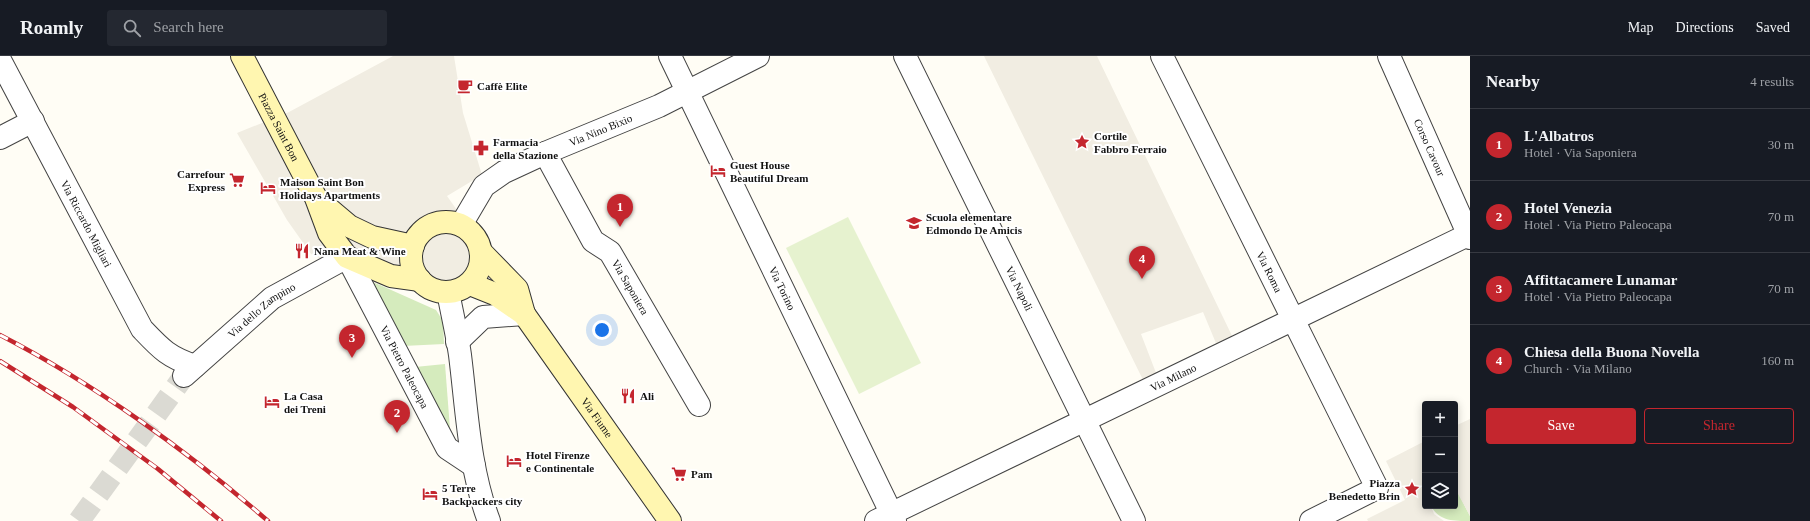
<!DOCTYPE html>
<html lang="en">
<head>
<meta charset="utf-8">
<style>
  body { margin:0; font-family:"Times New Roman",serif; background:#242831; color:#f1f3f6 }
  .controls { position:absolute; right:12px; bottom:12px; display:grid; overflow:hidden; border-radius:4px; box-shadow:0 2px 10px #0003 }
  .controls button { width:36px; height:36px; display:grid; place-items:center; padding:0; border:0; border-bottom:1px solid #363941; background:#171b24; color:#f1f3f6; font:20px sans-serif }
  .you { position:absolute; left:602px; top:274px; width:14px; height:14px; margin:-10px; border:3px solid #fff; border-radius:50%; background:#1a73e8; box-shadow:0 0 0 6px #1a73e833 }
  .badge { display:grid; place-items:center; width:26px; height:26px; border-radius:50%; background:#c4262e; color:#fff; font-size:13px; font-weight:700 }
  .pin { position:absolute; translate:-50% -33px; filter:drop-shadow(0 1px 2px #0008) }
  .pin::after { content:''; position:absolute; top:21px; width:14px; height:12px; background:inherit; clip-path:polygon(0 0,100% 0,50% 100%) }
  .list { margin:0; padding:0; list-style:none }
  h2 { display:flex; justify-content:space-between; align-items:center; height:52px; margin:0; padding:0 16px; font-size:17px }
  h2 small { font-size:13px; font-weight:400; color:#9ea1a6 }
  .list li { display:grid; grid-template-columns:26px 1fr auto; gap:12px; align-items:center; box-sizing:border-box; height:72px; padding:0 16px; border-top:1px solid #363941 }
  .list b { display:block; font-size:15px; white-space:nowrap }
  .list p { margin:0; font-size:13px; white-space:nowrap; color:#9ea1a6 }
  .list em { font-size:13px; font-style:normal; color:#9ea1a6 }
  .actions { display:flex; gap:8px; padding:12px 16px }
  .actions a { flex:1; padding:9px 0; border:1px solid #c4262e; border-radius:4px; text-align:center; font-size:14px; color:#c4262e }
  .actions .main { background:#c4262e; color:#fff }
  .icon { flex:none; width:22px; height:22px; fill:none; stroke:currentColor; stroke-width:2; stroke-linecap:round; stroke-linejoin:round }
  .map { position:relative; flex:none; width:1470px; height:465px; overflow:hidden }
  header { display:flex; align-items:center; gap:24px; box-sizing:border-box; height:56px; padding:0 20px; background:#171b24; border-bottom:1px solid #363941 }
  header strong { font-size:19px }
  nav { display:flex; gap:22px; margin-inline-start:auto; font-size:14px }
  .search { width:280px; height:36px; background:#242831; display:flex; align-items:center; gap:10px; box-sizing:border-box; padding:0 14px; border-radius:4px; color:#9ea1a6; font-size:15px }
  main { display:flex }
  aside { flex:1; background:#171b24 }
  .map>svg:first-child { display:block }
  .green { fill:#d5ebbd }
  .pitch { fill:#e6f2cf }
  .plaza { fill:#f1ede2 }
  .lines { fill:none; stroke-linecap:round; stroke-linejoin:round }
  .street-tunnel { stroke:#dbdad3; stroke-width:22; stroke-dasharray:22 11; stroke-linecap:butt }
  .street-casing { stroke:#444; stroke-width:24 }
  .secondary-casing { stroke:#333; stroke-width:24 }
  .street { stroke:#fff; stroke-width:22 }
  .secondary { stroke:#fff6b0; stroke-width:22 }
  .rail-casing { stroke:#c4262e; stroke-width:4.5 }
  .rail { stroke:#fff; stroke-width:3; stroke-dasharray:9; stroke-linecap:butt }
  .labels { text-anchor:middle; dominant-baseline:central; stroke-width:4; stroke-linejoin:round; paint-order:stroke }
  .poi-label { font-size:11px; font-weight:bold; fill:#111; stroke:#fff; text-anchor:start }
  .street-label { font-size:11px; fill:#111; stroke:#fff }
</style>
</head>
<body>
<header>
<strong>Roamly</strong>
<div class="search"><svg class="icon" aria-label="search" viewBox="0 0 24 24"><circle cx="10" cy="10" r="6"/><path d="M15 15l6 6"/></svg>Search here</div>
<nav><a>Map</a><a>Directions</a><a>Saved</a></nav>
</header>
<main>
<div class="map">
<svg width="1470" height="465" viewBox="0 0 1470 465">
  <rect width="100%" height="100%" fill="#fffdf5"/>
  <!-- green -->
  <g class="green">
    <path d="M 371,225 L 436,254 L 443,265 L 444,288 L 403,290 Z"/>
    <path d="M 445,308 L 450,373 L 444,368 L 415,311 Z"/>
    <path d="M 1456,433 L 1470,460 L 1470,465 C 1453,465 1439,465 1431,450 L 1455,450 Z"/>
  </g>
  <!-- pitch -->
  <path class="pitch" d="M 848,161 L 921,307 L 859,338 L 786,192 Z"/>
  <!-- plaza -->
  <g class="plaza">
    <path d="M 393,0 L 454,0 L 463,57 L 482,119 L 447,140 L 459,157 L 484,181 L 489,194 L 483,217 L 478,225 L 466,236 L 456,240 L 444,242 L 416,230 L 380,229 L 351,218 L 311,198 L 287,164 L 237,77 L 289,56 Z"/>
    <path d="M 984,0 L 1097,0 L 1235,286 L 1218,292 L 1203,256 L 1141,278 L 1158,322 L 1145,328 Z"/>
    <path d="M 1470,363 L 1470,460 L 1456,434 L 1455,434 L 1455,370 Z"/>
    <path d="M 1425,385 L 1425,450 L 1431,450 L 1434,458 L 1444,465 L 1368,465 L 1367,463 L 1405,444 L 1386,405 Z"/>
  </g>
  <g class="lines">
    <!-- street-tunnel -->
    <path class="street-tunnel" d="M 79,465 L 184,320"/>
    <!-- street casing -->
    <g class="street-casing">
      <g id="street">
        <path id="s1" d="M 670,0 L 895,465"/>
        <path id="s2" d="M 905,0 L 1134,465"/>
        <path id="s3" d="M 1162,0 L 1377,432 L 1311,465"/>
        <path id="s4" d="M 1389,0 L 1470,182"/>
        <path id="s5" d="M 0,4 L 142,273 C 161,293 168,301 195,310"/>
        <path d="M 0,82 L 33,65"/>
        <path id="s6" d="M 545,97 L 593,185 L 610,196 L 699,349"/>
        <path id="s7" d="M 461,169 L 484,130 L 504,116 L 545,97 L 659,50 L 758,0"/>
        <path d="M 448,236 C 452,257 457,278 460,299 C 467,355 469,412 489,465"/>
        <path d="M 457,286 L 483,261 L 524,258"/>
        <path id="s8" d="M 184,320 L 272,242 L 347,201 L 447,392 L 474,410"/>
        <path id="s9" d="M 876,465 L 1470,178"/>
      </g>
    </g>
    <!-- secondary casing -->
    <g class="secondary-casing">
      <g id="secondary">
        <path id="s10" d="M 242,0 L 316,142 L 329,177 L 347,201 L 391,220 L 420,224"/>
        <path d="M 317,143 L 349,170 L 372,181 L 413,190"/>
        <circle cx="446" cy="201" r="35"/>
        <path d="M 482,197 L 517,233 L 524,258"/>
        <path id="s11" d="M 470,228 L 495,238 L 524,258 L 670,465"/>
      </g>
    </g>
    <!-- street -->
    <use href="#street" class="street"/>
    <!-- secondary -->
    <use href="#secondary" class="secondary"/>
    <!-- rail casing -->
    <g class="rail-casing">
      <g id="rail">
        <path d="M 0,279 C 93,327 189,396 268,465"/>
        <path d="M 0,305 L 73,351 L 158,413 L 221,465"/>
      </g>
    </g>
    <!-- rail -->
    <use href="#rail" class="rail"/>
  </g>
  <!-- icons -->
  <defs>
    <g id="cafe-bare" transform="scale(1.2)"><path d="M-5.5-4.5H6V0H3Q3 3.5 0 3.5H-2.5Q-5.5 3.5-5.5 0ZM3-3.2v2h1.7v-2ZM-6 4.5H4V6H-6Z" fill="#c4262e" stroke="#fff" stroke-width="2.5" paint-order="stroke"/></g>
    <g id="sight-bare" transform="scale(1.2)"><path d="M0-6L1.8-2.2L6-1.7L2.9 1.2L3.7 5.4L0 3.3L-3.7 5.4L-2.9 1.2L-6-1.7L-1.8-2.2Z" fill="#c4262e" stroke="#fff" stroke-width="2.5" paint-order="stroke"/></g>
    <g id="pharmacy-bare" transform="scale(1.2)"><path d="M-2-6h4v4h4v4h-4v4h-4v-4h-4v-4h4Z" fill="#c4262e" stroke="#fff" stroke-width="2.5" paint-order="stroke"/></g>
    <g id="hotel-bare" transform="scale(1.2)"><path d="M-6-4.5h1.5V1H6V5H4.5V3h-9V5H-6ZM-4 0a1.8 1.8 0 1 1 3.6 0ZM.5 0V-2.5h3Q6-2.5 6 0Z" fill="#c4262e" stroke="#fff" stroke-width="2.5" paint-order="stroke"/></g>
    <g id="supermarket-bare" transform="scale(1.2)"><path d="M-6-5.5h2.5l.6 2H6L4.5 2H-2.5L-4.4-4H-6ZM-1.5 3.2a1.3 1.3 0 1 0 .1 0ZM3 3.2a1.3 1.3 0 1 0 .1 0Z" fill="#c4262e" stroke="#fff" stroke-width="2.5" paint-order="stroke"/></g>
    <g id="school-bare" transform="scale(1.2)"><path d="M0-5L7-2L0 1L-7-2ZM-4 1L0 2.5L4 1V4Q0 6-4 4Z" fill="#c4262e" stroke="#fff" stroke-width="2.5" paint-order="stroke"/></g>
    <g id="restaurant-bare" transform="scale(1.2)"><path d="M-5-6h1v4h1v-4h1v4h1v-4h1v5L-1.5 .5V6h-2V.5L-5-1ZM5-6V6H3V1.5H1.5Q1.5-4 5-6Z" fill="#c4262e" stroke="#fff" stroke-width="2.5" paint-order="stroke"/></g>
  </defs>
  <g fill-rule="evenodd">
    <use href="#cafe-bare" x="465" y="30"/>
    <use href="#sight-bare" x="1082" y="86"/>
    <use href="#pharmacy-bare" x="481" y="92"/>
    <use href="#hotel-bare" x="718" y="115"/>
    <use href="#supermarket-bare" x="237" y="124"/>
    <use href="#hotel-bare" x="268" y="132"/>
    <use href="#school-bare" x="914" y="167"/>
    <use href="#restaurant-bare" x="302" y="195"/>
    <use href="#restaurant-bare" x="628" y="340"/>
    <use href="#hotel-bare" x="272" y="346"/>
    <use href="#hotel-bare" x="514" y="405"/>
    <use href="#supermarket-bare" x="679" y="418"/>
    <use href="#sight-bare" x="1412" y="433"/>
    <use href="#hotel-bare" x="430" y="438"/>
  </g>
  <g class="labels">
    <!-- poi labels -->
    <g class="poi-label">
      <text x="477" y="30">Caffè Elìte</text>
      <text x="1094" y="80">Cortile<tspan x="1094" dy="13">Fabbro Ferraio</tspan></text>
      <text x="493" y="86">Farmacia<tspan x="493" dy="13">della Stazione</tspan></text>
      <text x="730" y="109">Guest House<tspan x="730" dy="13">Beautiful Dream</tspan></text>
      <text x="225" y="118" text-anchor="end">Carrefour<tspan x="225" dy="13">Express</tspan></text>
      <text x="280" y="126">Maison Saint Bon<tspan x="280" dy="13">Holidays Apartments</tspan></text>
      <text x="926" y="161">Scuola elementare<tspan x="926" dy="13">Edmondo De Amicis</tspan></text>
      <text x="314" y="195">Nana Meat &amp; Wine</text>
      <text x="284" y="340">La Casa<tspan x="284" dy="13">dei Treni</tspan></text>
      <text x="640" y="340">Ali</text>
      <text x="526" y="399">Hotel Firenze<tspan x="526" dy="13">e Continentale</tspan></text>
      <text x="691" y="418">Pam</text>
      <text x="1400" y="427" text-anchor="end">Piazza<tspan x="1400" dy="13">Benedetto Brin</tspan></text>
      <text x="442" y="432">5 Terre<tspan x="442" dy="13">Backpackers city</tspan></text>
    </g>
    <!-- street labels -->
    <g class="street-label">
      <text stroke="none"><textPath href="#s10" startOffset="80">Piazza Saint Bon</textPath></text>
      <text stroke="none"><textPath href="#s7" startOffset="175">Via Nino Bixio</textPath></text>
      <text stroke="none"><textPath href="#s4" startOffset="100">Corso Cavour</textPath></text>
      <text stroke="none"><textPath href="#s5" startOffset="185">Via Riccardo Migliari</textPath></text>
      <text stroke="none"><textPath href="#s3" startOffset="241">Via Roma</textPath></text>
      <text stroke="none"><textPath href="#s6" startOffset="161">Via Saponiera</textPath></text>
      <text stroke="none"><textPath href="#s1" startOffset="258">Via Torino</textPath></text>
      <text stroke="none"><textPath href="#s2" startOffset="259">Via Napoli</textPath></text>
      <text stroke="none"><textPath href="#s8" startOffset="102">Via dello Zampino</textPath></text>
      <text stroke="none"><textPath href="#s8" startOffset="327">Via Pietro Paleocapa</textPath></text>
      <text stroke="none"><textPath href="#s9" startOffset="330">Via Milano</textPath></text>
      <text stroke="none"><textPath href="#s11" startOffset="189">Via Fiume</textPath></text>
    </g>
  </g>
</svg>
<div class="controls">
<button>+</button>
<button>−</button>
<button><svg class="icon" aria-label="layers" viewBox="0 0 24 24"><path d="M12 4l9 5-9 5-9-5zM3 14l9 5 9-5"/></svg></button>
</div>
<div class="you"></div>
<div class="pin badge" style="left:620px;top:171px">1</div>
<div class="pin badge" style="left:397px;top:377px">2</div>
<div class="pin badge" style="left:352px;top:302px">3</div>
<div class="pin badge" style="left:1142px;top:223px">4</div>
</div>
<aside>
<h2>Nearby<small>4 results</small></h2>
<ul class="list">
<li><span class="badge">1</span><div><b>L'Albatros</b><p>Hotel · Via Saponiera</p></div><em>30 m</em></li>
<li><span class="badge">2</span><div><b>Hotel Venezia</b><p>Hotel · Via Pietro Paleocapa</p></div><em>70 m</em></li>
<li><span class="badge">3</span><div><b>Affittacamere Lunamar</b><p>Hotel · Via Pietro Paleocapa</p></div><em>70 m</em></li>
<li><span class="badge">4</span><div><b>Chiesa della Buona Novella</b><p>Church · Via Milano</p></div><em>160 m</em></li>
</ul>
<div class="actions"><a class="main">Save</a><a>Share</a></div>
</aside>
</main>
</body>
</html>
